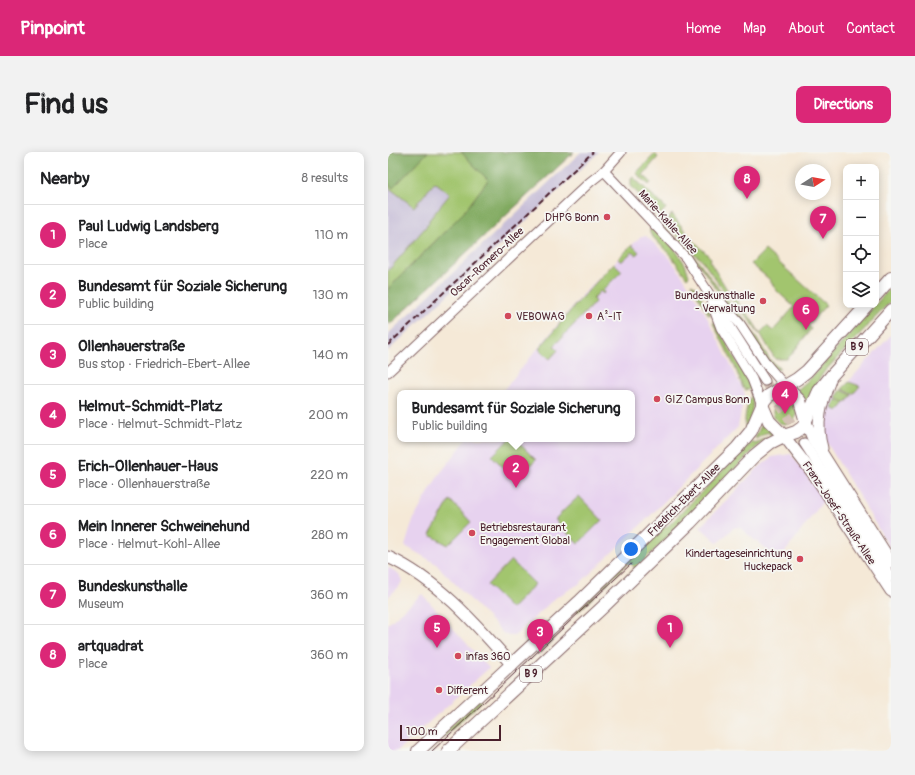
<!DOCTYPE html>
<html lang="en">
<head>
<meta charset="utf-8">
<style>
  body { margin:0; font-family:Pangolin,sans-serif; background:#f2f2f2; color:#202124 }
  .controls { position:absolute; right:12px; top:12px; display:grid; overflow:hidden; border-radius:8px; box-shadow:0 2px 10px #0003 }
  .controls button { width:36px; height:36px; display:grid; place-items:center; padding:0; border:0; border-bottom:1px solid #e0e0e0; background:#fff; color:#202124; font:20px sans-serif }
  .compass { position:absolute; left:407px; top:12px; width:36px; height:36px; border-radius:50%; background:#fff; box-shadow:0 2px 10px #0003; rotate:79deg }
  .scale { position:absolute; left:12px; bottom:10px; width:101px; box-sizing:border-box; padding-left:4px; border:2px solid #4a1f2b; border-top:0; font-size:11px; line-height:14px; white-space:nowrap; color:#4a1f2b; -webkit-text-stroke:3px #f6f6f2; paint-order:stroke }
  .you { position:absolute; left:243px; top:397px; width:14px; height:14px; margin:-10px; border:3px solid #fff; border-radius:50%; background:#1a73e8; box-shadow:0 0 0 6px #1a73e833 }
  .badge { display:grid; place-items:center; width:26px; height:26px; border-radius:50%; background:#db2777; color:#fff; font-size:13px; font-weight:700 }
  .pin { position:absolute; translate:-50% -33px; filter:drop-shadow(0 1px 2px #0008) }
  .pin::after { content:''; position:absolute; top:21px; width:14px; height:12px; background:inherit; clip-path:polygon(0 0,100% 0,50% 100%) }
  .popup { position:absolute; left:9px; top:238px; width:238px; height:52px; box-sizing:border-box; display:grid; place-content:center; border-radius:8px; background:#fff; filter:drop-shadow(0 1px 3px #0005); font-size:13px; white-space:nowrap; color:#757577 }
  .popup b { font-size:15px; color:#202124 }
  .popup::after { content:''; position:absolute; left:50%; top:100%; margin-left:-8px; border:8px solid transparent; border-top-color:#fff }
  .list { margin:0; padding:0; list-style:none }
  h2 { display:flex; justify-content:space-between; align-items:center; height:52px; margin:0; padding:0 16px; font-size:17px }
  h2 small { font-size:13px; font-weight:400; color:#757577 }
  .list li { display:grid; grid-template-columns:26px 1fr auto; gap:12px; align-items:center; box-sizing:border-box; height:60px; padding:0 16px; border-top:1px solid #e0e0e0 }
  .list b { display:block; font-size:15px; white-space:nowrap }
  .list p { margin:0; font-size:13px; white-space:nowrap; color:#757577 }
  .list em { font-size:13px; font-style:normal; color:#757577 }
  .icon { flex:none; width:22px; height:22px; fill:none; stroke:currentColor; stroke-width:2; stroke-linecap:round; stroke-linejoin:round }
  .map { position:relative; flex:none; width:503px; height:599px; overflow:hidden; border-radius:8px }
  header { display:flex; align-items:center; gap:24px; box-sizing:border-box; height:56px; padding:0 20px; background:#db2777; color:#fff }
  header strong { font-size:19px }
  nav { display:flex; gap:22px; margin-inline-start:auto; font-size:14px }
  .intro { display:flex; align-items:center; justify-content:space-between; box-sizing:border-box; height:96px; padding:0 24px }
  h1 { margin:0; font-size:28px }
  .button { padding:10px 18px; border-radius:8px; background:#db2777; color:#fff; font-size:14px; font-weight:700 }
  main { display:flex; gap:24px; padding:0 24px }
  aside { flex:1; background:#fff; border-radius:8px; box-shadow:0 2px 10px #0003 }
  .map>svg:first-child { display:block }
  .built { fill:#e7d2ef }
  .industrial { fill:#c8bfd8 }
  .green { fill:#a2c56e; stroke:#76724c }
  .forest { fill:#81aa61; stroke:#666446 }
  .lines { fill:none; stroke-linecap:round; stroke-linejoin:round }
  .tertiary-tunnel { stroke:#d3c1b5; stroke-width:9; stroke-dasharray:9 4.5; stroke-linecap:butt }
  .tertiary-casing { stroke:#866667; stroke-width:11 }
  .secondary-casing { stroke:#866667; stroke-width:13 }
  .primary-casing { stroke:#866667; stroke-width:14 }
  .tertiary { stroke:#fff; stroke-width:9 }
  .secondary { stroke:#fff; stroke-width:11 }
  .primary { stroke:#fff; stroke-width:12 }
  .tram { stroke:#4a1f2b; stroke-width:1 }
  .rail { stroke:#4a1f2b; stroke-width:2; stroke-dasharray:6 3; stroke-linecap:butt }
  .poi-dot { fill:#d1495b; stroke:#f6f6f2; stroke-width:1.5 }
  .labels { text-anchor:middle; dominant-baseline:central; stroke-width:3.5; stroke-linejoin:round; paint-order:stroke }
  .shield { fill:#f6f6f2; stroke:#7e6067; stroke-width:1 }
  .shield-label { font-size:10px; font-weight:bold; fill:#4a1f2b }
  .poi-label { font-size:11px; fill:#4a1f2b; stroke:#f6f6f2; text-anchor:start }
  .street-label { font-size:11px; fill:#4a1f2b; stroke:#f6f6f2 }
</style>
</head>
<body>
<header>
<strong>Pinpoint</strong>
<nav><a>Home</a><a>Map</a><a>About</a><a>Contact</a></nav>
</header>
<div class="intro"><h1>Find us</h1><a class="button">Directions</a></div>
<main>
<aside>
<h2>Nearby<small>8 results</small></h2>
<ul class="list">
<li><span class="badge">1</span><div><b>Paul Ludwig Landsberg</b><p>Place</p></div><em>110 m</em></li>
<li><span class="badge">2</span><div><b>Bundesamt für Soziale Sicherung</b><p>Public building</p></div><em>130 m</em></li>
<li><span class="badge">3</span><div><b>Ollenhauerstraße</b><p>Bus stop · Friedrich-Ebert-Allee</p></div><em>140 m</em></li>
<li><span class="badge">4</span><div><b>Helmut-Schmidt-Platz</b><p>Place · Helmut-Schmidt-Platz</p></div><em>200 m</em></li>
<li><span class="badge">5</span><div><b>Erich-Ollenhauer-Haus</b><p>Place · Ollenhauerstraße</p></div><em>220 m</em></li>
<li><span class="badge">6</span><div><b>Mein Innerer Schweinehund</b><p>Place · Helmut-Kohl-Allee</p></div><em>280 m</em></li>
<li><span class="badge">7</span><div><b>Bundeskunsthalle</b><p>Museum</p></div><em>360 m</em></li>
<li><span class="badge">8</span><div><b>artquadrat</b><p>Place</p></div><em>360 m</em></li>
</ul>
</aside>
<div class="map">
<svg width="503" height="599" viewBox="0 0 503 599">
  <rect width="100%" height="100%" fill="#f6f6f2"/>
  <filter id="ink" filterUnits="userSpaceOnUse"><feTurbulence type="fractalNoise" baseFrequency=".025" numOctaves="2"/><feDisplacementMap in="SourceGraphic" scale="8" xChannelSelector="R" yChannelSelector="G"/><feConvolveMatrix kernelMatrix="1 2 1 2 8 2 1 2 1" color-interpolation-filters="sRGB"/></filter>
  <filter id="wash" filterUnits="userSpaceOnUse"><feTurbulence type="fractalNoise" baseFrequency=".012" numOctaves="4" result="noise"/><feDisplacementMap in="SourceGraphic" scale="16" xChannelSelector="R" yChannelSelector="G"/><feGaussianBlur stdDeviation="0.9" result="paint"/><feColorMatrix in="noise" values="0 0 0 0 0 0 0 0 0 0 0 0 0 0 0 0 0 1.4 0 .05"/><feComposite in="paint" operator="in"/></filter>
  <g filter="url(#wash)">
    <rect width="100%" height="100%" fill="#f5e9d7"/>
    <!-- built -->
    <g class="built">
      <path d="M 253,84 L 258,84 L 281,105 L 296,126 L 317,161 L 357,242 L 350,275 L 261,365 L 191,432 L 167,446 L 130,481 L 126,484 L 121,484 L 116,482 L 47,411 L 17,394 L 25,368 L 50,324 L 79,287 L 244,287 L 244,241 L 113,241 L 195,142 Z"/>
      <path d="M 503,183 L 503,398 L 435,284 L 441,251 Z"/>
      <path d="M 403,302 L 436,348 L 391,408 L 351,375 L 345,376 L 330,391 L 312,375 L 369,317 L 384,305 Z"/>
      <path d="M 0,415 L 11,422 L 14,429 L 11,435 L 0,445 Z"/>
      <path d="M 34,442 L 101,516 L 9,599 L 0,599 L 0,472 Z"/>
    </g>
    <!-- industrial -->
    <g class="industrial">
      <path d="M 40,0 L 73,0 L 101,28 L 0,136 L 0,32 Z"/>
      <path d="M 193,0 L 211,0 L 0,199 L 0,182 Z"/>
    </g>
    <!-- green -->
    <g class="green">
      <path d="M 0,0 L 73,0 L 101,28 L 76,60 L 0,137 L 0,119 L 41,71 L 41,68 L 62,42 L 47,30 L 26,55 L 0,35 Z"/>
      <path d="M 267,2 L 270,5 L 255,23 L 263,30 L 261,33 L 249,22 L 249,20 Z"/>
      <path d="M 245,25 L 278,56 L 271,64 L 243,34 L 243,27 Z"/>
      <path d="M 284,62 L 301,84 L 323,106 L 322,110 L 340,139 L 362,165 L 372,181 L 379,174 L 385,179 L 406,155 L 388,138 L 381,127 L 363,112 L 377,98 L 438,153 L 420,173 L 423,177 L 403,203 L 399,207 L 387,207 L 372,181 L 371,182 L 359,165 L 335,138 L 313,107 L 306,102 L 288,82 L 292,78 L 282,67 L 279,67 Z"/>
      <path d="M 275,73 L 312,111 L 335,143 L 359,171 L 382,208 L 391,216 L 391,218 L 385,216 L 333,144 L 313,115 L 308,109 L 302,105 L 274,75 Z"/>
      <path d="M 262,77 L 266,77 L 286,96 L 297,112 L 301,124 L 299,126 L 284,105 L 264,84 L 262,81 Z"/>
      <path d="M 244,93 L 251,100 L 248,103 L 244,100 L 233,110 L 230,107 Z"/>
      <path d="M 226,111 L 234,119 L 215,138 L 216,140 L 215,142 L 212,139 L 205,147 L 207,150 L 166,194 L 170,198 L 162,207 L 151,197 L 188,152 Z"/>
      <path d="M 303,132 L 307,134 L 323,162 L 321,163 Z"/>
      <path d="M 503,135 L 503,149 L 436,220 L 425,236 L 419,249 L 409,238 L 423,226 Z"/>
      <path d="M 327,170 L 364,237 L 358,238 L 355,236 L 347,215 L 325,171 Z"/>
      <path d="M 461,230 L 472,234 L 465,242 L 454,237 Z"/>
      <path d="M 453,238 L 464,243 L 458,251 L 448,246 Z"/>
      <path d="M 365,241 C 366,254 363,266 358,278 C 355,267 359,250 365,241 Z"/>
      <circle cx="397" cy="260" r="12"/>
      <path d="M 448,248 L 457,251 L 450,259 L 444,256 Z"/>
      <path d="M 375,270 L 386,283 L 383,284 L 380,280 L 368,287 L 367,286 Z"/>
      <path d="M 379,285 L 315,348 L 298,369 L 195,465 L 247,416 L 241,410 L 190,460 L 188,458 L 272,377 L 279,375 L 364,289 L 367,292 Z"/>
      <path d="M 121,287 L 127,287 L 148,308 L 129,326 L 126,326 L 104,304 Z"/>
      <path d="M 191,344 L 214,368 L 190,392 L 168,369 L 168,366 Z"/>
      <path d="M 62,348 L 83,370 L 60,393 L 42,383 Z"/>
      <path d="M 123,408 L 147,432 L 123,457 L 99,433 Z"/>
      <path d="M 93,546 L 95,548 L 41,599 L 35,599 Z"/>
    </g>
    <!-- forest -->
    <g class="forest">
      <path d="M 0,0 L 40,0 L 5,36 L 0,32 Z"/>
      <path d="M 73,0 L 186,0 L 2,172 L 0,171 L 0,137 L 76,60 L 100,28 Z"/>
    </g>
  </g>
  <g filter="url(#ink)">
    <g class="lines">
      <!-- tertiary-tunnel -->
      <path class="tertiary-tunnel" d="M 377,229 L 416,291"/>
      <!-- tertiary casing -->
      <g class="tertiary-casing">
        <g id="tertiary">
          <path d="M 216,19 L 298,106 L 377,229"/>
          <path d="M 329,146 L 352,172 L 379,213 L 397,234"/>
          <path d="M 324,152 L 333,176 L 364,227 L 374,253"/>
          <path d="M 0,220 L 202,30 L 216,19 L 233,0"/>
          <path d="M 416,291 L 503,425"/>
        </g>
      </g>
      <!-- secondary casing -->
      <g class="secondary-casing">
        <g id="secondary">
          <path d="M 418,270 L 425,287 L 503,410"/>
          <path d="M 396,284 L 427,324 L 503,439"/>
          <path d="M 434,296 C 427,272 433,251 442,228"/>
          <path d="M 0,405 C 50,428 88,472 124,513"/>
        </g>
      </g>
      <!-- primary casing -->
      <g class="primary-casing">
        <g id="primary">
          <path d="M 488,143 L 503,126"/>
          <path d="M 397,234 L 412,249 L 418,270"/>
          <path d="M 374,253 L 381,269 L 396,284"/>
          <path d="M 30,599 L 191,450 L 349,296 L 363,279 L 376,249 L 380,244 L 409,227 L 419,219 L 479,153"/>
          <path d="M 60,599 L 216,454 L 302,371 L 366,304 L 382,291 L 396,284 L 408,280 L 415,275 L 431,239 L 444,223 L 503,158"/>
        </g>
      </g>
      <!-- tertiary -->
      <use href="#tertiary" class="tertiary"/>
      <!-- secondary -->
      <use href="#secondary" class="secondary"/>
      <!-- primary -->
      <use href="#primary" class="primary"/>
      <!-- tram -->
      <path class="tram" d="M 44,599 L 243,412"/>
      <!-- rail -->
      <path class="rail" d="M 0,193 L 205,0"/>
    </g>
  </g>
  <!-- markers -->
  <g class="poi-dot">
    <circle cx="219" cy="65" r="4"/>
    <circle cx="375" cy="149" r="4"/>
    <circle cx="120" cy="164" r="4"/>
    <circle cx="201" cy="164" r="4"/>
    <circle cx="269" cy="247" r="4"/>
    <circle cx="84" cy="381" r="4"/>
    <circle cx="412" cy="407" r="4"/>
    <circle cx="70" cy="504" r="4"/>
    <circle cx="51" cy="538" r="4"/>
  </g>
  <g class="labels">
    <!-- shield labels -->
    <g class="shield">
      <rect x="458" y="187" width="22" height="16" rx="3"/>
      <rect x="132" y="514" width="22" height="16" rx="3"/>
    </g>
    <g class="shield-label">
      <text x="469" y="195">B 9</text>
      <text x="143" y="522">B 9</text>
    </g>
    <!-- poi labels -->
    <g class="poi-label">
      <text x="211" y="65" text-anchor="end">DHPG Bonn</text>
      <text x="367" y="143" text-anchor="end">Bundeskunsthalle<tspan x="367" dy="13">- Verwaltung</tspan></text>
      <text x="128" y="164">VEBOWAG</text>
      <text x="209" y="164">A³-IT</text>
      <text x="277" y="247">GIZ Campus Bonn</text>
      <text x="92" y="375">Betriebsrestaurant<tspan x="92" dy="13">Engagement Global</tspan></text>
      <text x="404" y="401" text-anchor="end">Kindertageseinrichtung<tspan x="404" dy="13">Huckepack</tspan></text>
      <text x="78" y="504">infas 360</text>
      <text x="59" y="538">Different</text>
    </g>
    <!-- street labels -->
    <g class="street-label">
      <text transform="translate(280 70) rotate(48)">Marie-Kahle-Allee</text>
      <text transform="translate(99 110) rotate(-43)">Oscar-Romero-Allee</text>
      <text transform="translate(296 348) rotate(-45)">Friedrich-Ebert-Allee</text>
      <text transform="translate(451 361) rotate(56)">Franz-Josef-Strauß-Allee</text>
    </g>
  </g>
</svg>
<div class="controls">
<button>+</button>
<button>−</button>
<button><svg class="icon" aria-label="locate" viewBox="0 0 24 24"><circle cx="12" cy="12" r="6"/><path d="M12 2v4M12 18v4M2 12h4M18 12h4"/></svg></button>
<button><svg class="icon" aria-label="layers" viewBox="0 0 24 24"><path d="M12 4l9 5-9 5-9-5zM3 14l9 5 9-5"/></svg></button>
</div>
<svg class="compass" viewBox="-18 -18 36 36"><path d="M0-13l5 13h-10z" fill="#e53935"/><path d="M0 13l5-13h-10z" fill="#757577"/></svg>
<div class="scale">100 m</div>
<div class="you"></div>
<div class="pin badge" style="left:282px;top:496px">1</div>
<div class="pin badge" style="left:128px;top:336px">2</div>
<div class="popup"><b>Bundesamt für Soziale Sicherung</b>Public building</div>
<div class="pin badge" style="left:152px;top:500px">3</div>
<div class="pin badge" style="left:397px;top:262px">4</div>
<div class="pin badge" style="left:49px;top:496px">5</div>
<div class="pin badge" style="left:418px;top:178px">6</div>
<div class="pin badge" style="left:435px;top:87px">7</div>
<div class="pin badge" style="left:359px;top:47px">8</div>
</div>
</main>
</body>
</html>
